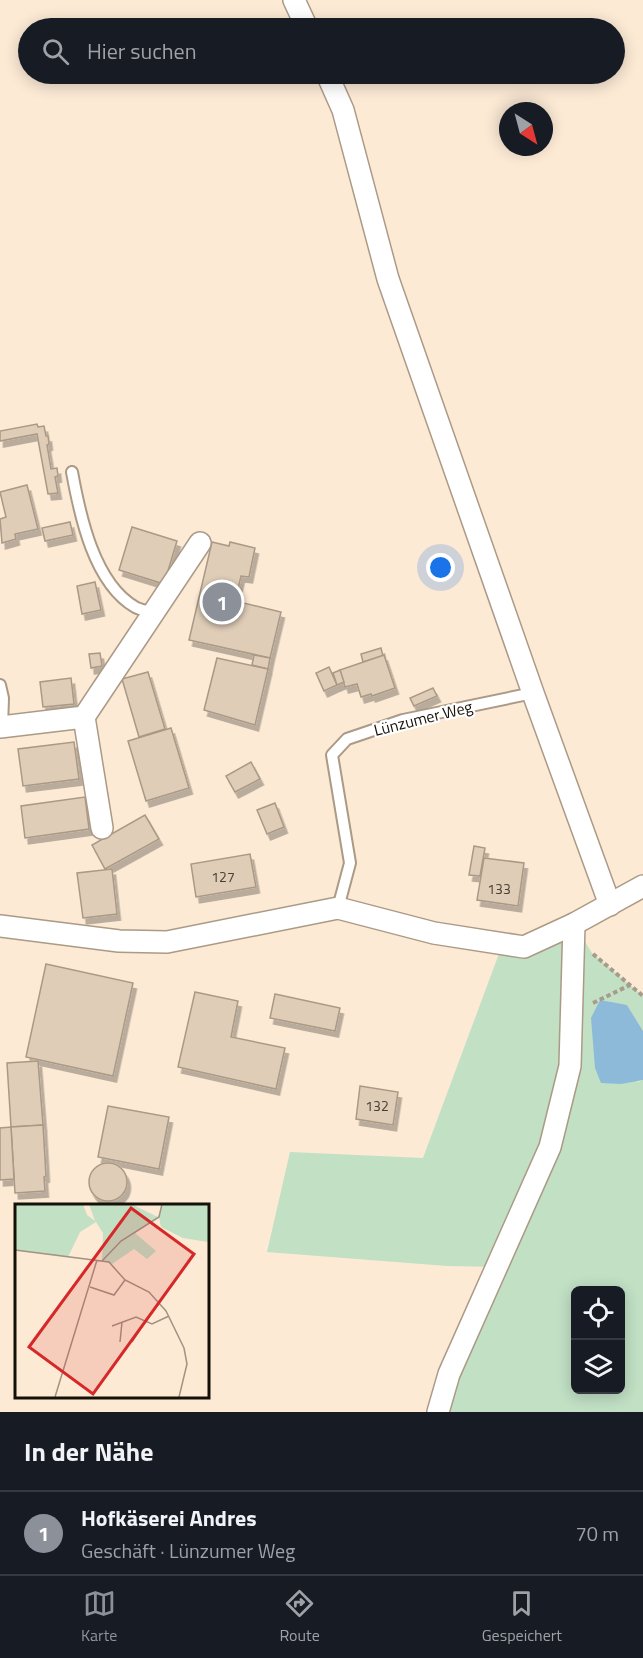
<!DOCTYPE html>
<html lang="de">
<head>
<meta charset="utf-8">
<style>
  body { margin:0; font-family:"Titillium Web",sans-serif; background:#242831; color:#f1f3f6 }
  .controls { position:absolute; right:18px; bottom:18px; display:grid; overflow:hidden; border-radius:9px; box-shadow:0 3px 15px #0003 }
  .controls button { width:54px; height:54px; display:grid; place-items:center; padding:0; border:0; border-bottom:2px solid #363941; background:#171b24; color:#f1f3f6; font:30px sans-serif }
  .compass { position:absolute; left:499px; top:102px; width:54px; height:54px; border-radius:50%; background:#171b24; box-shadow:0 3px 15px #0003; rotate:144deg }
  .you { position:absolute; left:441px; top:568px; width:21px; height:21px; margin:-15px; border:4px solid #fff; border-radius:50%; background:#1a73e8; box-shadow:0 0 0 9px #1a73e833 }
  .badge { display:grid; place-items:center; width:39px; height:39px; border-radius:50%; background:#8c9099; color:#fff; font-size:20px; font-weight:700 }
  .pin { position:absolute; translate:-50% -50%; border:3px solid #fff; box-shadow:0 2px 6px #0006 }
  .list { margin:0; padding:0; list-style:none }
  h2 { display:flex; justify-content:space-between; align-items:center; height:78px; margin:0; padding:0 24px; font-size:26px }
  h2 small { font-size:20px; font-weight:400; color:#9ea1a6 }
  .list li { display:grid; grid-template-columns:39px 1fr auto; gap:18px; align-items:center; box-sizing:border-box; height:84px; padding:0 24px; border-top:2px solid #363941 }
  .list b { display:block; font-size:22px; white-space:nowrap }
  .list p { margin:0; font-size:20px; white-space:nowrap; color:#9ea1a6 }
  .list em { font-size:20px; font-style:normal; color:#9ea1a6 }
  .icon { flex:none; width:33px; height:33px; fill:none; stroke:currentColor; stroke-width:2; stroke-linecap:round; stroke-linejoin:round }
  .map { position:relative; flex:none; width:643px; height:1412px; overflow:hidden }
  .search { position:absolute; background:#171b24; box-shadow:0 3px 15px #0003; left:18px; right:18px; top:18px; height:66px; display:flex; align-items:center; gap:15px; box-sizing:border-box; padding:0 21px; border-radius:33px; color:#9ea1a6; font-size:22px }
  .sheet { height:162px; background:#171b24 }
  nav { display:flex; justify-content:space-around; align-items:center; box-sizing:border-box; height:84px; border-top:2px solid #363941; background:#171b24; font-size:16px; color:#9ea1a6 }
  nav a { display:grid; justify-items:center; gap:3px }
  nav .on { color:#8c9099 }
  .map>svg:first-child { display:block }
  .green { fill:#c1e0c4; fill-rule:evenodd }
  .water { fill:#8cbad8 }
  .building { fill:#dfcdb8; stroke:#aa9985; stroke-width:1.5; filter:url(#shadow) }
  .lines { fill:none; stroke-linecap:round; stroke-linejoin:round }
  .lane-casing { stroke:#ab9a86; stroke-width:14 }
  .street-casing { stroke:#ab9a86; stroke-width:24 }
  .path { stroke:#a99b8b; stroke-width:4; stroke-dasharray:4.5 3; stroke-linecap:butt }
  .lane { stroke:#fff; stroke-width:10 }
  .street { stroke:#fff; stroke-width:21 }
  .labels { text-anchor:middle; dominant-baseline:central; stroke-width:4.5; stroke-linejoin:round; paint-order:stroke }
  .number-label { font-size:14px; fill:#483f34 }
  .street-label { font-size:16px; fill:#151008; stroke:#fff }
  .inset-road { fill:none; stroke:#a09383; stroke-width:1.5 }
  .view { fill:#d62828; fill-opacity:0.15; stroke:#d62828; stroke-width:3 }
  .inset-edge { fill:none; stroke:#151008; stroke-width:3 }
</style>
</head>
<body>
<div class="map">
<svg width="643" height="1412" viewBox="0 0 643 1412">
  <defs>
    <filter id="shadow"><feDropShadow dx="3.5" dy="6" stdDeviation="0" flood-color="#0004"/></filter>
  </defs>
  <rect width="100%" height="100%" fill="#fcead5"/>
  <!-- green -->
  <path class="green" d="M 574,924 L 592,953 L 643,996 L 643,1031 L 627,1005 L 637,1082 L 643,1080 L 643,1412 L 438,1412 L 497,1267 L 447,1266 L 267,1252 L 290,1152 L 423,1158 L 500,951 ZM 576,1290 L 620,1290 L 620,1390 L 576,1390 Z"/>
  <!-- water -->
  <path class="water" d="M 600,1000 L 627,1005 L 643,1031 L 643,1080 L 621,1084 L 601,1083 L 595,1068 L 591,1018 Z"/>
  <!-- building -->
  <g class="building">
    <path d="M 37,424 L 38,427 L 44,426 L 46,436 L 48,436 L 49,444 L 47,445 L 51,469 L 57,468 L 58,476 L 55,477 L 58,493 L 48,494 L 37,434 L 0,441 L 0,431 Z"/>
    <path d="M 27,485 L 38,529 L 15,534 L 16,539 L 2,543 L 0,519 L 6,517 L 0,492 Z"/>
    <path d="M 70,522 L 73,535 L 45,541 L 42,528 Z"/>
    <path d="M 132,527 L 177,541 L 164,584 L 119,570 Z"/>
    <path d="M 212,542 L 229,546 L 230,542 L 255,548 L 249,577 L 241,576 L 235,601 L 281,612 L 270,658 L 189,640 Z"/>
    <path d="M 95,582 L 101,610 L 82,614 L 77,586 Z"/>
    <path d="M 381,648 L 383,656 L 363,662 L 361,654 Z"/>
    <path d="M 100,653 L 102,666 L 91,668 L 89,654 Z"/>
    <path d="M 254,655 L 270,658 L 268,669 L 252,665 Z"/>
    <path d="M 384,655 L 395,688 L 372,696 L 371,694 L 361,697 L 357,684 L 345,687 L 340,670 Z"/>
    <path d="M 217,658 L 268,669 L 255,725 L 204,710 Z"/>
    <path d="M 329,667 L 337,685 L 324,691 L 316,673 Z"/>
    <path d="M 340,670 L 344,682 L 337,685 L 333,673 Z"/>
    <path d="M 148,672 L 165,729 L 139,737 L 122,679 Z"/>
    <path d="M 71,678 L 74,704 L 43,707 L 40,682 Z"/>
    <path d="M 433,688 L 437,696 L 414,706 L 410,698 Z"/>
    <path d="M 171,728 L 189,788 L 146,801 L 128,741 Z"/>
    <path d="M 74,742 L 79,779 L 23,786 L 18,749 Z"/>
    <path d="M 251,762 L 260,779 L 235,792 L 226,776 Z"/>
    <path d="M 85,797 L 89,829 L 25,838 L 21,806 Z"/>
    <path d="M 275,803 L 284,827 L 267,834 L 257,810 Z"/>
    <path d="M 145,815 L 159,839 L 105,869 L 92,845 Z"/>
    <path d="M 474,846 L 485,848 L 480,876 L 469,875 Z"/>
    <path d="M 250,854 L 256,887 L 196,897 L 191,864 Z"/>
    <path d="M 484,858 L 524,863 L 518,906 L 477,900 Z"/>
    <path d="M 112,869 L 117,914 L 83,918 L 77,873 Z"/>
    <path d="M 46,964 L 133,983 L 113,1076 L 26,1057 Z"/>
    <path d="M 195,992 L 238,1001 L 231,1037 L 285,1048 L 276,1089 L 178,1067 Z"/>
    <path d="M 275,994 L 340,1008 L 335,1031 L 270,1018 Z"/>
    <path d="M 38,1061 L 43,1125 L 11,1127 L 7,1063 Z"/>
    <path d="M 360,1086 L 398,1092 L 393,1125 L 356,1119 Z"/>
    <path d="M 108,1106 L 169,1117 L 159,1169 L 98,1157 Z"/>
    <path d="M 43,1125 L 46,1176 L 44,1177 L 45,1191 L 15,1193 L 11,1127 Z"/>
    <path d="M 11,1127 L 14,1179 L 0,1180 L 0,1128 Z"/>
    <circle cx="108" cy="1182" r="19"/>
  </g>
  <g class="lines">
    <!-- lane casing -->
    <g class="lane-casing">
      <g id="lane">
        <path d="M 72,472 C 80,516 94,583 135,607 C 140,610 148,611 153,613"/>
        <path d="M 0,685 L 3,698 L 2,727"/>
        <path d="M 338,908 L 350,863 L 332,755 L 347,739 L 403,720 L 533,693"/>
      </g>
    </g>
    <!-- street casing -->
    <g class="street-casing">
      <g id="street">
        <path d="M 294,0 L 307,28"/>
        <path d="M 327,74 L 343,110 L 388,279 L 533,693 L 610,905"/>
        <path d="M 84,717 L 102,828"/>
        <path d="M 0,727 L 84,717 L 200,543"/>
        <path d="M 0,926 L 119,941 L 167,942 L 338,908 L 434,933 L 524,947 L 574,924 L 643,886"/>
        <path d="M 438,1412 L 449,1374 L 550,1147 L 570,1066 L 574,924"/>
      </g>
    </g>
    <!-- path -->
    <g class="path">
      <path d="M 593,954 L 643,996"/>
      <path d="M 593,1003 L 630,985"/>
    </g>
    <!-- lane -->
    <use href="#lane" class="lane"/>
    <!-- street -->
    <use href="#street" class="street"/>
  </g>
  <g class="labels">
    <!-- number labels -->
    <g class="number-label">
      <text x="223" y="876">127</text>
      <text x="499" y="888">133</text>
      <text x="377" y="1105">132</text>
    </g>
    <!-- street labels -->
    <g class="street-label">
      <text transform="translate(423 718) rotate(-14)">Lünzumer Weg</text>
    </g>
  </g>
  <!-- overview -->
  <g transform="translate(15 1204)">
    <rect width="194" height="194" fill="#fcead5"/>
    <path d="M 0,0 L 68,0 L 72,11 L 80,17 L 74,0 L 116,0 L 143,13 L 147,0 L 193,0 L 193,38 L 168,34 L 146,23 L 144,13 L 120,29 L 141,47 L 132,55 L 119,45 L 97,60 L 87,57 L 88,29 L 81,18 L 65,28 L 53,53 L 0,46 Z" fill="#c1e0c4"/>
    <path class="inset-road" d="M 0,46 L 94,58 L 110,76 L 134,88 L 151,107 L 169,144 L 172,160 L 164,193M 87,57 L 106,37 L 144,13 L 147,0M 75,83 L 99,91 L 110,76M 97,122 L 121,113 L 137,120 L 154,112M 105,138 L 107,118M 117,138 L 130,118M 40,193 L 82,56"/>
    <path class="view" d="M 116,4 L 179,50 L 78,190 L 14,143 Z"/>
    <rect width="194" height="194" class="inset-edge"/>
  </g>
</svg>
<div class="controls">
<button><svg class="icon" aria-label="locate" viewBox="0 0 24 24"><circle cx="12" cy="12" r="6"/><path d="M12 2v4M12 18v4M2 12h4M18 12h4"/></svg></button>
<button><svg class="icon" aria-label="layers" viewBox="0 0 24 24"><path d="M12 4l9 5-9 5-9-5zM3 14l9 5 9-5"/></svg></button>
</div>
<svg class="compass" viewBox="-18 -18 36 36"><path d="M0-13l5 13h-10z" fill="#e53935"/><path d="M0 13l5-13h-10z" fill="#9ea1a6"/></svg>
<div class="you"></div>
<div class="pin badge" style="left:222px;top:602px">1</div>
<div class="search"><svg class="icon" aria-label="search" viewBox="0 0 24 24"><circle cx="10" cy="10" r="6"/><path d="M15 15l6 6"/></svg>Hier suchen</div>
</div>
<section class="sheet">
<h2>In der Nähe<small></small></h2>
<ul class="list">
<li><span class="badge">1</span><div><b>Hofkäserei Andres</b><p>Geschäft · Lünzumer Weg</p></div><em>70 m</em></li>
</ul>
</section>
<nav>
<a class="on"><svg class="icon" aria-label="map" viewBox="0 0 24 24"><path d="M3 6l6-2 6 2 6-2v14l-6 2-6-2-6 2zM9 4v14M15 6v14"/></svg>Karte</a>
<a><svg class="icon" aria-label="directions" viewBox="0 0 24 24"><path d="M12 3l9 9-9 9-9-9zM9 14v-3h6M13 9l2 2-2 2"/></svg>Route</a>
<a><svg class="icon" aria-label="saved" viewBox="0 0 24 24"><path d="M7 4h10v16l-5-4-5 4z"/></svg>Gespeichert</a>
</nav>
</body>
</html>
